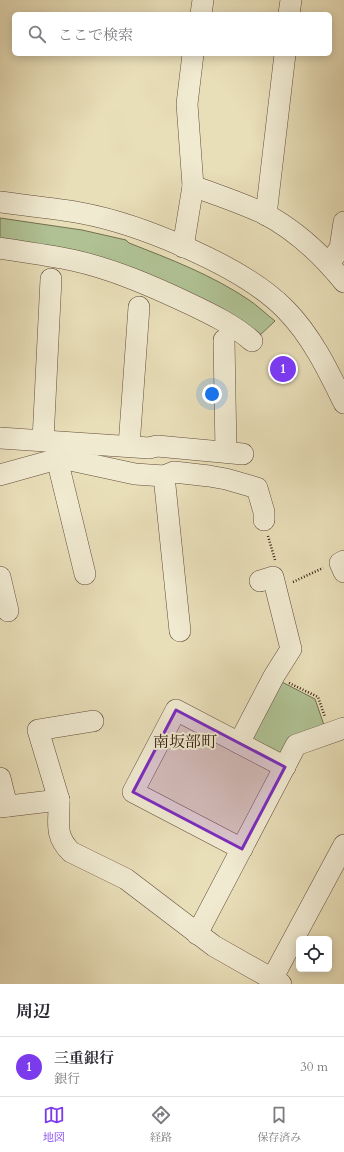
<!DOCTYPE html>
<html lang="ja">
<head>
<meta charset="utf-8">
<style>
  body { margin:0; font-family:Cardo,"Noto Serif JP",serif; background:#f2f2f3; color:#2b2b33 }
  .controls { position:absolute; right:12px; bottom:12px; display:grid; overflow:hidden; border-radius:6px; box-shadow:0 2px 10px #0003 }
  .controls button { width:36px; height:36px; display:grid; place-items:center; padding:0; border:0; border-bottom:1px solid #e1e1e2; background:#fff; color:#2b2b33; font:20px sans-serif }
  .you { position:absolute; left:212px; top:394px; width:14px; height:14px; margin:-10px; border:3px solid #fff; border-radius:50%; background:#1a73e8; box-shadow:0 0 0 6px #1a73e833 }
  .badge { display:grid; place-items:center; width:26px; height:26px; border-radius:50%; background:#7c3aed; color:#fff; font-size:13px; font-weight:700 }
  .pin { position:absolute; translate:-50% -50%; border:2px solid #fff; box-shadow:0 1px 4px #0006 }
  .list { margin:0; padding:0; list-style:none }
  h2 { display:flex; justify-content:space-between; align-items:center; height:52px; margin:0; padding:0 16px; font-size:17px }
  h2 small { font-size:13px; font-weight:400; color:#7c7c81 }
  .list li { display:grid; grid-template-columns:26px 1fr auto; gap:12px; align-items:center; box-sizing:border-box; height:60px; padding:0 16px; border-top:1px solid #e1e1e2 }
  .list b { display:block; font-size:15px; white-space:nowrap }
  .list p { margin:0; font-size:13px; white-space:nowrap; color:#7c7c81 }
  .list em { font-size:13px; font-style:normal; color:#7c7c81 }
  .icon { flex:none; width:22px; height:22px; fill:none; stroke:currentColor; stroke-width:2; stroke-linecap:round; stroke-linejoin:round }
  .map { position:relative; flex:none; width:344px; height:984px; overflow:hidden }
  .search { position:absolute; background:#fff; box-shadow:0 2px 10px #0003; left:12px; right:12px; top:12px; height:44px; display:flex; align-items:center; gap:10px; box-sizing:border-box; padding:0 14px; border-radius:6px; color:#7c7c81; font-size:15px }
  .sheet { height:112px; background:#fff }
  nav { display:flex; justify-content:space-around; align-items:center; box-sizing:border-box; height:56px; border-top:1px solid #e1e1e2; background:#fff; font-size:11px; color:#7c7c81 }
  nav a { display:grid; justify-items:center; gap:2px }
  nav .on { color:#7c3aed }
  .map>svg:first-child { display:block }
  .green { fill:#b0c294; stroke:#746f52 }
  .lines { fill:none; stroke-linecap:round; stroke-linejoin:round }
  .minor-casing { stroke:#634c3b; stroke-width:22 }
  .path { stroke:#371c11; stroke-width:2.5; stroke-dasharray:1 2; stroke-linecap:butt }
  .minor { stroke:#f0ead1; stroke-width:21 }
  .marked { fill:#7b2cbf; fill-opacity:0.2; stroke:#7b2cbf; stroke-width:3; stroke-linejoin:round }
  .labels { text-anchor:middle; dominant-baseline:central; stroke-width:4; stroke-linejoin:round; paint-order:stroke }
  .quarter-label { font-size:16px; fill:#371c11; stroke:#f0ead1 }
</style>
</head>
<body>
<div class="map">
<svg width="344" height="984" viewBox="0 0 344 984">
  <rect width="100%" height="100%" fill="#e8deb8"/>
  <filter id="stains"><feTurbulence type="fractalNoise" baseFrequency=".005" numOctaves="4"/><feColorMatrix values="0 0 0 0 .2 0 0 0 0 .09 0 0 0 0 .02 0 0 0 .5 -.17"/></filter>
  <radialGradient id="worn" r=".72"><stop offset=".6" stop-color="#630" stop-opacity="0"/><stop offset="1" stop-color="#630" stop-opacity=".3"/></radialGradient>
  <!-- green -->
  <g class="green">
    <path d="M 0,218 L 82,230 L 126,240 L 129,243 C 170,259 212,275 249,300 C 258,306 266,314 275,321 L 258,337 L 246,327 L 0,243 Z"/>
    <path d="M 278,680 L 315,699 L 325,728 L 282,757 L 249,738 Z"/>
  </g>
  <g class="lines">
    <!-- minor casing -->
    <g class="minor-casing">
      <g id="minor">
        <path d="M 201,14 L 203,0"/>
        <path d="M 289,14 L 291,0"/>
        <path d="M 193,186 C 217,195 242,203 265,214 C 295,230 323,256 344,282"/>
        <path d="M 0,202 C 27,206 54,208 81,213 C 140,224 243,266 285,309 C 311,335 328,370 344,403"/>
        <path d="M 266,215 L 285,54"/>
        <path d="M 183,247 L 193,186 L 187,104 L 193,54"/>
        <path d="M 0,248 C 24,252 49,255 72,260 C 113,269 152,286 190,304 C 211,314 234,325 252,341"/>
        <path d="M 329,264 L 340,248 L 344,222"/>
        <path d="M 224,340 L 226,452"/>
        <path d="M 0,438 L 149,448 L 157,446 L 243,454"/>
        <path d="M 43,440 L 51,279"/>
        <path d="M 129,446 L 139,307"/>
        <path d="M 57,459 L 85,574"/>
        <path d="M 0,475 L 61,458 L 135,474 L 164,476 L 174,472 L 209,476 L 226,479 L 257,488 L 264,512 L 264,520"/>
        <path d="M 164,476 L 180,631"/>
        <path d="M 344,561 L 340,563 L 344,572"/>
        <path d="M 0,577 L 8,611"/>
        <path d="M 239,743 L 274,676 L 291,649 L 273,577 L 260,581"/>
        <path d="M 0,778 L 7,806"/>
        <path d="M 59,800 L 38,730 L 93,721"/>
        <path d="M 0,807 L 59,800 C 60,821 53,834 71,852 L 126,879 L 214,946 L 281,984"/>
        <path d="M 242,849 L 133,792 L 176,710 L 285,767"/>
        <path d="M 197,934 L 296,745 L 344,728"/>
        <path d="M 272,979 L 344,845"/>
      </g>
    </g>
    <!-- path -->
    <g class="path">
      <path d="M 268,536 L 275,560"/>
      <path d="M 293,582 L 323,568"/>
      <path d="M 289,683 L 318,697 L 325,717"/>
    </g>
    <!-- minor -->
    <use href="#minor" class="minor"/>
  </g>
  <!-- marked area -->
  <path class="marked" d="M 176,710 L 285,767 L 242,849 L 133,792 Z"/>
  <g class="labels">
    <!-- quarter labels -->
    <g class="quarter-label">
      <text x="185" y="742">南坂部町</text>
    </g>
  </g>
  <rect width="100%" height="100%" filter="url(#stains)"/>
  <rect width="100%" height="100%" fill="url(#worn)"/>
</svg>
<div class="controls">
<button><svg class="icon" aria-label="locate" viewBox="0 0 24 24"><circle cx="12" cy="12" r="6"/><path d="M12 2v4M12 18v4M2 12h4M18 12h4"/></svg></button>
</div>
<div class="you"></div>
<div class="pin badge" style="left:283px;top:369px">1</div>
<div class="search"><svg class="icon" aria-label="search" viewBox="0 0 24 24"><circle cx="10" cy="10" r="6"/><path d="M15 15l6 6"/></svg>ここで検索</div>
</div>
<section class="sheet">
<h2>周辺<small></small></h2>
<ul class="list">
<li><span class="badge">1</span><div><b>三重銀行</b><p>銀行</p></div><em>30 m</em></li>
</ul>
</section>
<nav>
<a class="on"><svg class="icon" aria-label="map" viewBox="0 0 24 24"><path d="M3 6l6-2 6 2 6-2v14l-6 2-6-2-6 2zM9 4v14M15 6v14"/></svg>地図</a>
<a><svg class="icon" aria-label="directions" viewBox="0 0 24 24"><path d="M12 3l9 9-9 9-9-9zM9 14v-3h6M13 9l2 2-2 2"/></svg>経路</a>
<a><svg class="icon" aria-label="saved" viewBox="0 0 24 24"><path d="M7 4h10v16l-5-4-5 4z"/></svg>保存済み</a>
</nav>
</body>
</html>
